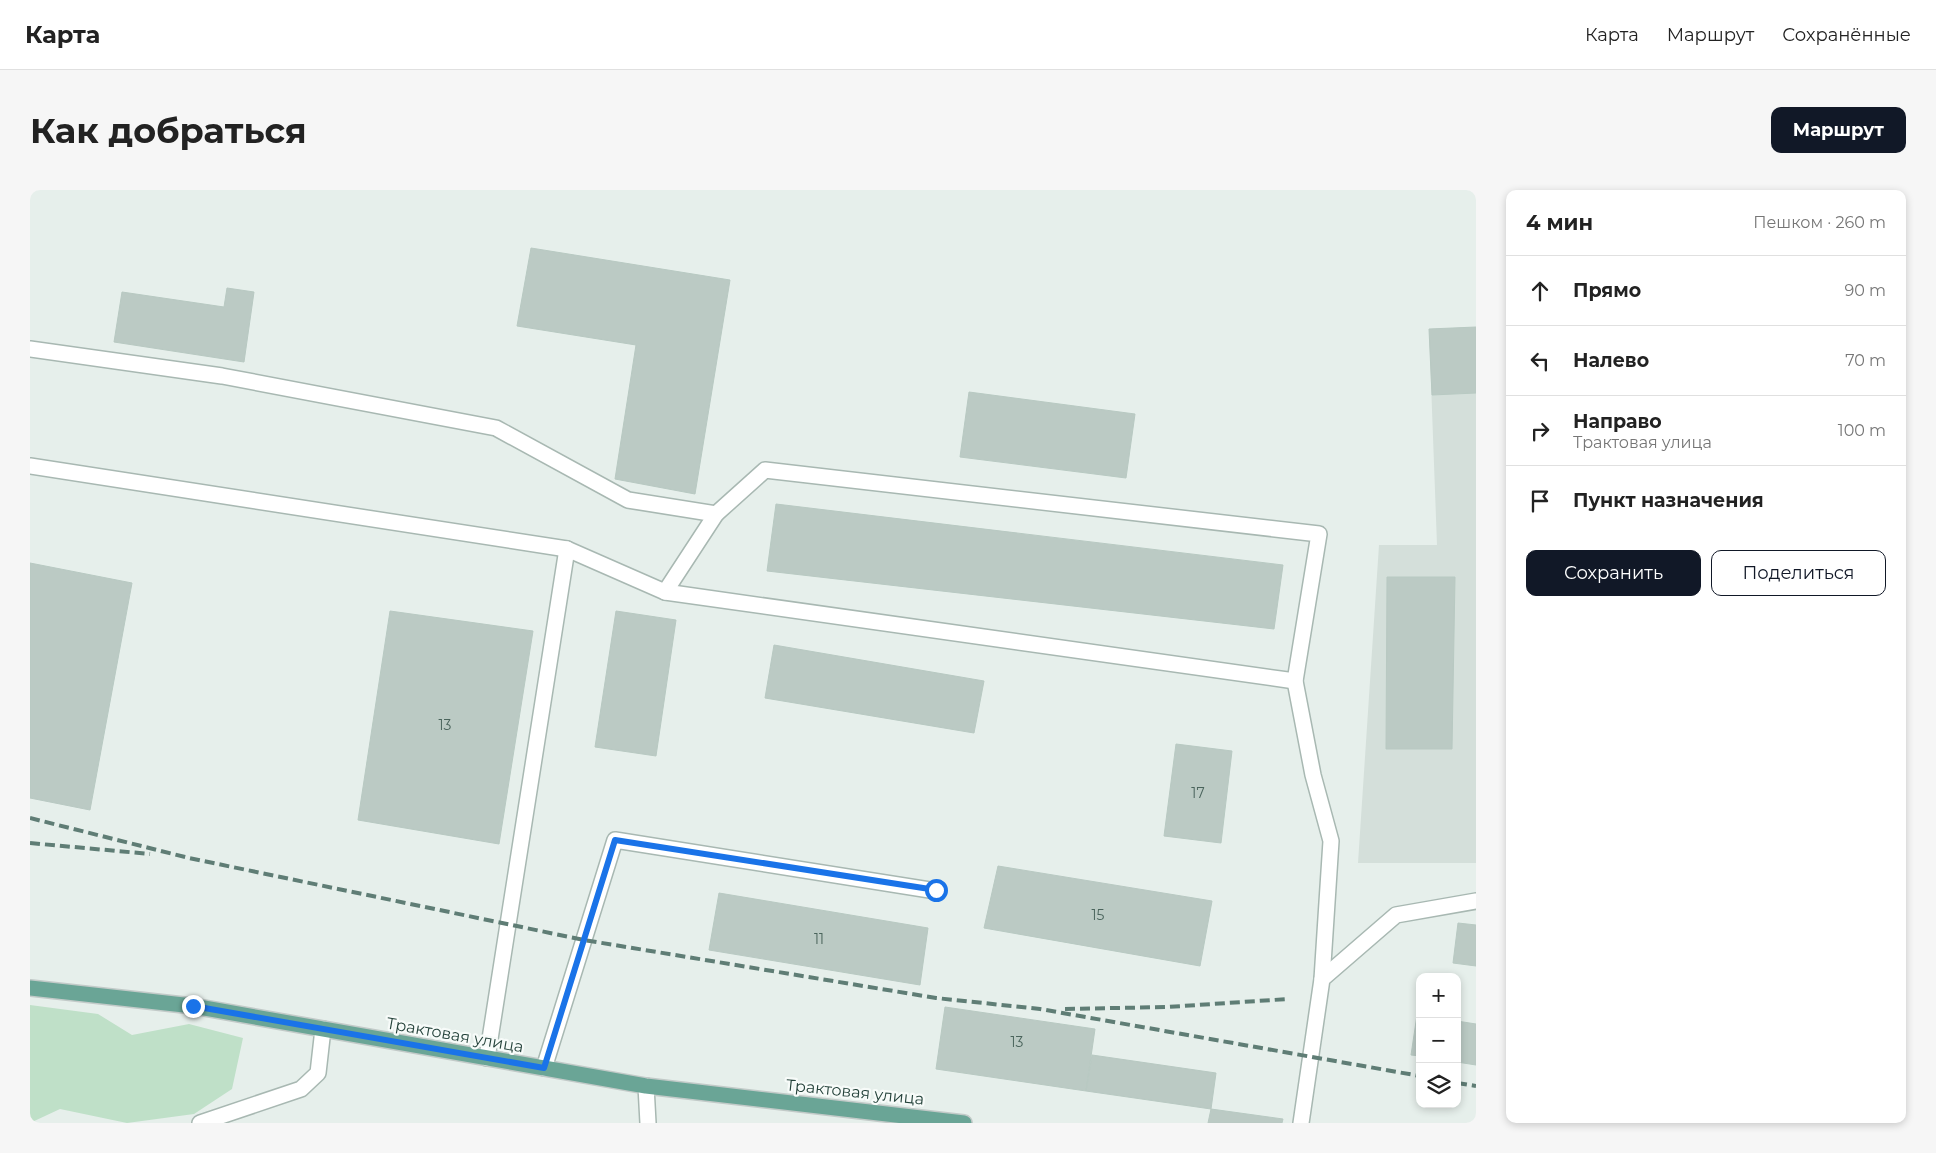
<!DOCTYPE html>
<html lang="ru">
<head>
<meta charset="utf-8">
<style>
  body { margin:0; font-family:Montserrat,sans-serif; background:#f6f6f6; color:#222 }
  .controls { position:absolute; right:15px; bottom:15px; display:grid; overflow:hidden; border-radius:10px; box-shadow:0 2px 8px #0003 }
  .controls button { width:45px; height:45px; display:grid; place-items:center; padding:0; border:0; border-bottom:1px solid #e0e0e0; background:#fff; color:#222; font:25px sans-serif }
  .stop { position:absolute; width:15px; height:15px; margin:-11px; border:4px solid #1a73e8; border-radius:50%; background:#fff }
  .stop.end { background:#1a73e8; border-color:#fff; box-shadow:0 1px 5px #0008 }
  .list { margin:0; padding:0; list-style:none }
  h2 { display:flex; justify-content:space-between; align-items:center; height:65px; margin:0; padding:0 20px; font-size:21px }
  h2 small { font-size:16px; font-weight:400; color:#767676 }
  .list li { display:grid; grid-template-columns:32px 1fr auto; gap:15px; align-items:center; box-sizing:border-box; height:70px; padding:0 20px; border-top:1px solid #e0e0e0 }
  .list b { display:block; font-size:19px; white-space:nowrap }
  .list p { margin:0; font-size:16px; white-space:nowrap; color:#767676 }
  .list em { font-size:16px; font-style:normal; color:#767676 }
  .actions { display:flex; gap:10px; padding:15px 20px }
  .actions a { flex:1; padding:11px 0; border:1px solid #111827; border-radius:10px; text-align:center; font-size:18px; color:#111827 }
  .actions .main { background:#111827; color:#fff }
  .icon { flex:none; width:28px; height:28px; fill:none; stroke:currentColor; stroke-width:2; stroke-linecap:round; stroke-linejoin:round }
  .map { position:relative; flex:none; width:1446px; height:933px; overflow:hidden; border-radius:10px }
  header { display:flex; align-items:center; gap:30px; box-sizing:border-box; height:70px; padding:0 25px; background:#fff; border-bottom:1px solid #e0e0e0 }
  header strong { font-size:24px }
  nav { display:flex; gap:28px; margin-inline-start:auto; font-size:18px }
  .intro { display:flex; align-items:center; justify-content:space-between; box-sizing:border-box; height:120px; padding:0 30px }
  h1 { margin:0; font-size:35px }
  .button { padding:12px 22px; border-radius:10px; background:#111827; color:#fff; font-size:18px; font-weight:700 }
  main { display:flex; gap:30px; padding:0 30px }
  aside { flex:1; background:#fff; border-radius:10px; box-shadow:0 2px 8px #0003 }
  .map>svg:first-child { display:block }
  .built { fill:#d4dfda }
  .green { fill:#bfe0c8 }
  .building { fill:#bbcac4; stroke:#b8c9c2 }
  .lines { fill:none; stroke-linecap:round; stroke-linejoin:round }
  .minor-casing { stroke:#a8b8b2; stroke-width:18 }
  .major-casing { stroke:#c2cac8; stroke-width:18 }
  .minor { stroke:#fff; stroke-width:15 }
  .major { stroke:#6aa596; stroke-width:15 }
  .rail { stroke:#5f7d75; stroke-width:4; stroke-dasharray:10 5; stroke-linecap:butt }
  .route { stroke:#1a73e8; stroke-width:6 }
  .labels { text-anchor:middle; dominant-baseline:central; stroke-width:4.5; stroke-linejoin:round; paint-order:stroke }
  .number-label { font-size:14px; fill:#4a645c }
  .street-label { font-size:16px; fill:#24423a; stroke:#f7fbf9 }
</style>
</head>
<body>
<header>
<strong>Карта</strong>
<nav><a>Карта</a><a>Маршрут</a><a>Сохранённые</a></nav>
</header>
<div class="intro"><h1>Как добраться</h1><a class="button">Маршрут</a></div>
<main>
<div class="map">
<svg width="1446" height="933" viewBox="0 0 1446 933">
  <rect width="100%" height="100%" fill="#e6efeb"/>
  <!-- built -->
  <path class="built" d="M 1446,137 L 1446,673 L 1328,673 L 1349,355 L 1407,355 L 1399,139 Z"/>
  <!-- green -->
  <path class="green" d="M 0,815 L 68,824 L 102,845 L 159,834 L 213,848 L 202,899 L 164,924 L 97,933 L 30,919 L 0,933 Z"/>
  <!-- building -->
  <g class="building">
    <path d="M 501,58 L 700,90 L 665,304 L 585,289 L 606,155 L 487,136 Z"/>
    <path d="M 197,98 L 224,102 L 214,172 L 84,152 L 92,102 L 194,117 Z"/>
    <path d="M 1446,137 L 1446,203 L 1402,205 L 1399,139 Z"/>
    <path d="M 939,202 L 1105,224 L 1096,288 L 930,267 Z"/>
    <path d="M 746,314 L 1253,375 L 1244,439 L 737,381 Z"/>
    <path d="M 0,373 L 102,393 L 60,620 L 0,608 Z"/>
    <path d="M 1357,387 L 1425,387 L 1422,559 L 1356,559 Z"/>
    <path d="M 360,421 L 503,441 L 469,654 L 328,630 Z"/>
    <path d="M 586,421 L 646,430 L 626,566 L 565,557 Z"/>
    <path d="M 744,455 L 954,491 L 944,543 L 735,508 Z"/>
    <path d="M 1146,554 L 1202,561 L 1191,653 L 1134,646 Z"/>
    <path d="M 968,676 L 1182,711 L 1170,776 L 954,738 Z"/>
    <path d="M 689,703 L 898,738 L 890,795 L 679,760 Z"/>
    <path d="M 1428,733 L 1446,735 L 1446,776 L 1423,773 Z"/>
    <path d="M 915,817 L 1065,839 L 1056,901 L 906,879 Z"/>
    <path d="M 1387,825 L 1390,825 L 1390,866 L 1381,865 Z"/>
    <path d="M 1427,831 L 1446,834 L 1446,875 L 1427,872 Z"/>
    <path d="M 1062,865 L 1186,883 L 1181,919 L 1056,901 Z"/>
    <path d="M 1181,919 L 1253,929 L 1252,933 L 1178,933 Z"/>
  </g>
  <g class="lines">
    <!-- minor casing -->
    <g class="minor-casing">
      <g id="minor">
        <path d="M 0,159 L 192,186 L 466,238 L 598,310 L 686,324"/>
        <path d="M 0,276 L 537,359 L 635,402 L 1265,491"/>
        <path d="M 635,402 L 686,324 L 735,280 L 1289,344 L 1265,491 L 1283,585 L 1301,651 L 1292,789"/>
        <path d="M 457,868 L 537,359"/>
        <path d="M 514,878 L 585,650 L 906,701"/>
        <path d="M 616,896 L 618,933"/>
        <path d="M 170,933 L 271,899 L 288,883 L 293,839"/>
        <path d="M 1271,933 L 1292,789 L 1366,725 L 1446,711"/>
      </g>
    </g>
    <!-- major casing -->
    <g class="major-casing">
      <path id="major" d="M 0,798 L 163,816 L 616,896 L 934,933"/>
    </g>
    <!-- minor -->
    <use href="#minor" class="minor"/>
    <!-- major -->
    <use href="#major" class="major"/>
    <!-- rail -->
    <g class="rail">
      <path d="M 0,628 L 159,668 L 554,750 L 906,808 L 1010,819 L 1390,886"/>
      <path d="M 0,653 L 120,664"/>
      <path d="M 1035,819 L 1137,817 L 1258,809"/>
      <path d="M 1427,893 L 1446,896"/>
    </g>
  </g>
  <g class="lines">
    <!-- route -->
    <path class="route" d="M 163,816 L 514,878 L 585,650 L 906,700"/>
  </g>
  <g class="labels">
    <!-- number labels -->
    <g class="number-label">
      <text x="415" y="535">13</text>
      <text x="1168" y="603">17</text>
      <text x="1068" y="725">15</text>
      <text x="789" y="749">11</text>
      <text x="987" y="852">13</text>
    </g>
    <!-- street labels -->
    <g class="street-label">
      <text transform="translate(425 845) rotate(10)">Трактовая улица</text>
      <text transform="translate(825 902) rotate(6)">Трактовая улица</text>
    </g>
  </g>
</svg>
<div class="controls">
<button>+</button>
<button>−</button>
<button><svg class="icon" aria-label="layers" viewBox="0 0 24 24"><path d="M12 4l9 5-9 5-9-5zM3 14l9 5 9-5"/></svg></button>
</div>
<div class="stop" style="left:906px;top:700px"></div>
<div class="stop end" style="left:163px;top:816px"></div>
</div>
<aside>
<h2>4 мин<small>Пешком · 260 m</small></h2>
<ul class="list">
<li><svg class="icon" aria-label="ahead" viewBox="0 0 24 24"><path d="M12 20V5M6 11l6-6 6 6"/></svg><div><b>Прямо</b></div><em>90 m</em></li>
<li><svg class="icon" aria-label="left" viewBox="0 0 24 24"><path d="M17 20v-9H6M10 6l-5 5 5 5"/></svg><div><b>Налево</b></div><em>70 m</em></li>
<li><svg class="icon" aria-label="right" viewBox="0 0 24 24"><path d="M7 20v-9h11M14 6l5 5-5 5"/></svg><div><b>Направо</b><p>Трактовая улица</p></div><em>100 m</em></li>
<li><svg class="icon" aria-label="arrive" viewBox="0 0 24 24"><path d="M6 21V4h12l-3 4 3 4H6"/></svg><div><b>Пункт назначения</b></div></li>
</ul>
<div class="actions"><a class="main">Сохранить</a><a>Поделиться</a></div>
</aside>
</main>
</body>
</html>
